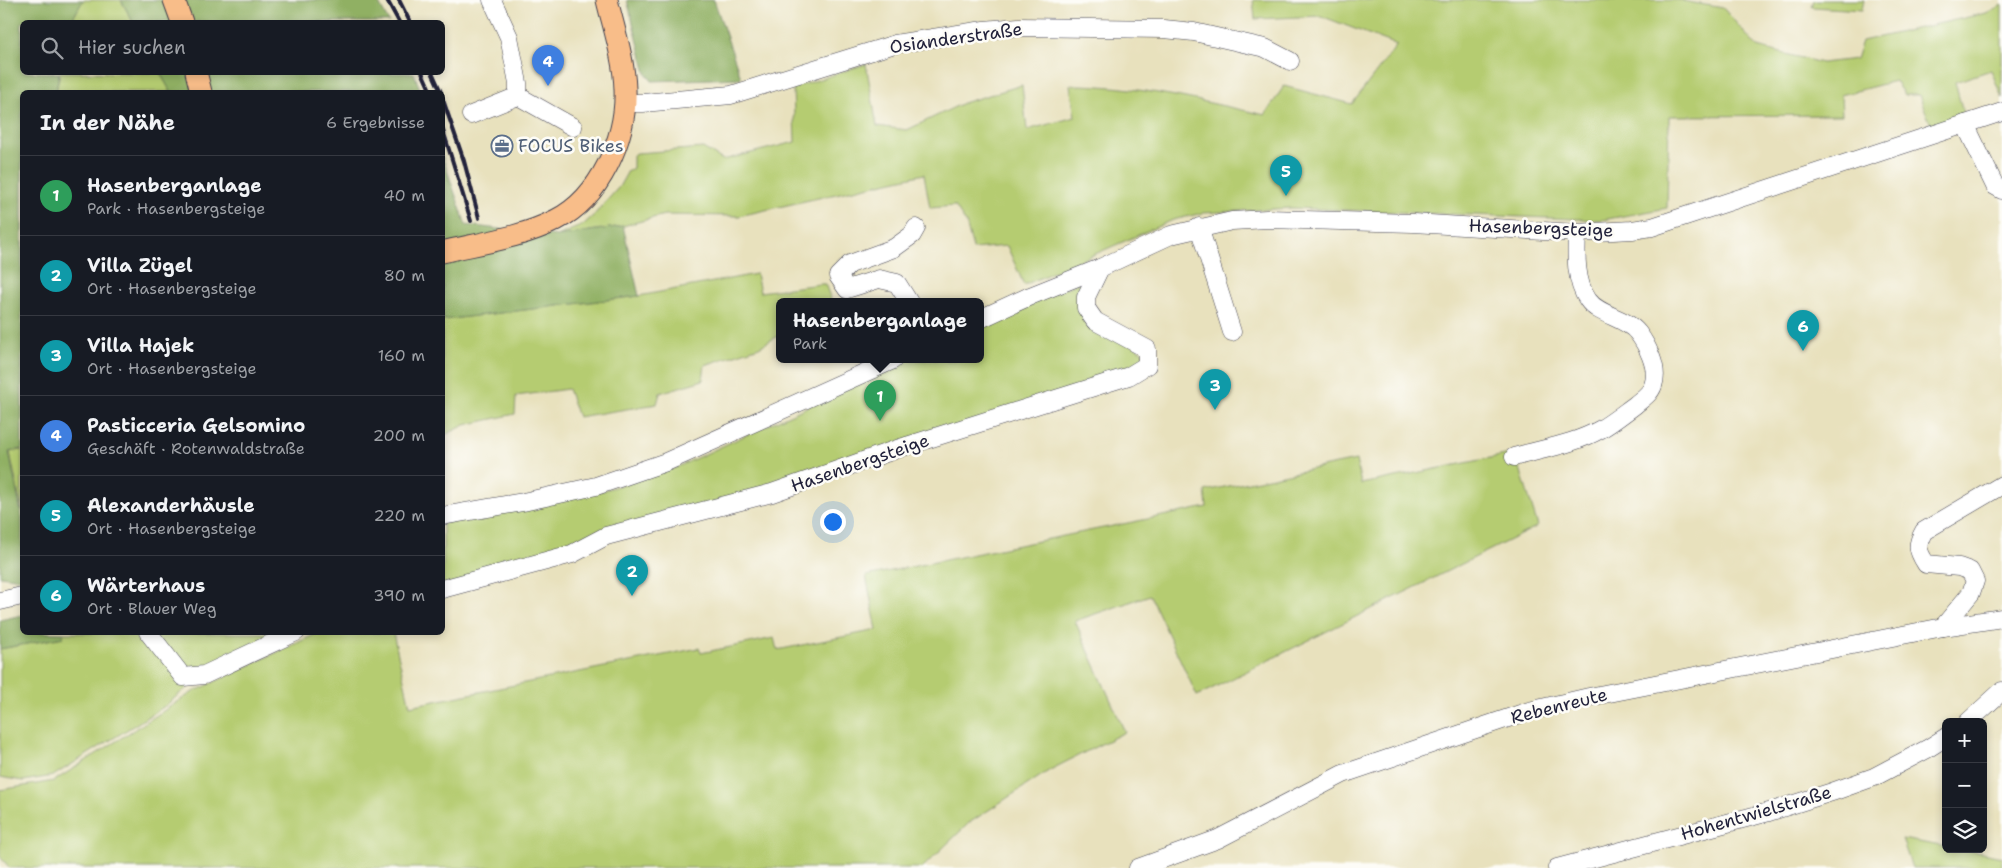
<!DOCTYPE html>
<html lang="de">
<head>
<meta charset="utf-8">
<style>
  body { margin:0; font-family:"Shantell Sans",sans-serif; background:#20242c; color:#f1f3f6 }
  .controls { position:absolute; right:15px; bottom:15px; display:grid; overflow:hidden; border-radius:8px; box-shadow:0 2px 8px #0003 }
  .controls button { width:45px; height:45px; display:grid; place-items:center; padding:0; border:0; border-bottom:1px solid #363941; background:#171b24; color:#f1f3f6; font:25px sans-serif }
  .you { position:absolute; left:832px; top:521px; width:18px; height:18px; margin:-12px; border:4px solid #fff; border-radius:50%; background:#1a73e8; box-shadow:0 0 0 8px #1a73e833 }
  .badge { display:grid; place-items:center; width:32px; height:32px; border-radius:50%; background:#d1495b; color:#fff; font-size:16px; font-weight:700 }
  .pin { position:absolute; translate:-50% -41px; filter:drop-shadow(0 1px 2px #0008) }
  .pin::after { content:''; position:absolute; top:26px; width:18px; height:15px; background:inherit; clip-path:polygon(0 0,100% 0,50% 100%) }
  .popup { position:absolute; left:776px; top:298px; width:208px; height:65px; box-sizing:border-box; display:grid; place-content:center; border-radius:8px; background:#171b24; filter:drop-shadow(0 1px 4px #0005); font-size:16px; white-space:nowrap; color:#9ea1a6 }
  .popup b { font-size:19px; color:#f1f3f6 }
  .popup::after { content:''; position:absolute; left:50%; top:100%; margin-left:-10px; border:10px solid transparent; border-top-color:#171b24 }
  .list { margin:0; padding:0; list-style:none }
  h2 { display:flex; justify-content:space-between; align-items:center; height:65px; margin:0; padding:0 20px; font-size:21px }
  h2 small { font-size:16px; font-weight:400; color:#9ea1a6 }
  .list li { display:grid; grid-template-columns:32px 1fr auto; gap:15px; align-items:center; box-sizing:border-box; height:80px; padding:0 20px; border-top:1px solid #363941 }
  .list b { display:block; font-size:19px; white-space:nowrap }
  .list p { margin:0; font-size:16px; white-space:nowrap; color:#9ea1a6 }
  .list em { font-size:16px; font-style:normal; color:#9ea1a6 }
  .icon { flex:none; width:28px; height:28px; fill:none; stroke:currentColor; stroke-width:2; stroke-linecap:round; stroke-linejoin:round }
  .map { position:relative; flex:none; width:2002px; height:868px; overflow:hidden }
  .search { position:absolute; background:#171b24; box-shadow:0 2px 8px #0003; left:20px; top:20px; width:425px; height:55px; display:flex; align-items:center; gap:12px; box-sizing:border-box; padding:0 18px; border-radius:8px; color:#9ea1a6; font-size:19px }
  .panel { position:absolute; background:#171b24; box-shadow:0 2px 8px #0003; left:20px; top:90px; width:425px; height:545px; border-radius:8px }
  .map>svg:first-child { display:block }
  .green { fill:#b5cc71; stroke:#6c7756 }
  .forest { fill:#90b063; stroke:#59694f }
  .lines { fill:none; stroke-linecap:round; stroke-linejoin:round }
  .minor-casing { stroke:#403f4e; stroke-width:19 }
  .major-casing { stroke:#403f4e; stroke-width:23 }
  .minor { stroke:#fff; stroke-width:18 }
  .major { stroke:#f8bd89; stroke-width:21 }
  .rail { stroke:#22223b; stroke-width:4 }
  .labels { text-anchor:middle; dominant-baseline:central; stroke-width:5; stroke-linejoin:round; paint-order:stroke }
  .street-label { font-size:18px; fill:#22223b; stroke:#fdfcf7 }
  .service-label { font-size:18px; fill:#4e5e75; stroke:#fdfcf7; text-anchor:start }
</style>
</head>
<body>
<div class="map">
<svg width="2002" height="868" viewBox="0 0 2002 868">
  <rect width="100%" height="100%" fill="#fdfcf7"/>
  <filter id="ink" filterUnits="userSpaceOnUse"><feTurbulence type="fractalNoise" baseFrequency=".02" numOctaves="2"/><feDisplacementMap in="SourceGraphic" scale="10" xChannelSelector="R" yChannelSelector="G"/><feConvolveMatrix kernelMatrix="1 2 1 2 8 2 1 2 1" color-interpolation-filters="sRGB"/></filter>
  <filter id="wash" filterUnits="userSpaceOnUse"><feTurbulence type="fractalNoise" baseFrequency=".0096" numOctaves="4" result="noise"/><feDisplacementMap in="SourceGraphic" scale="20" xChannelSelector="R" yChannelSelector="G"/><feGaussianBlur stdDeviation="1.12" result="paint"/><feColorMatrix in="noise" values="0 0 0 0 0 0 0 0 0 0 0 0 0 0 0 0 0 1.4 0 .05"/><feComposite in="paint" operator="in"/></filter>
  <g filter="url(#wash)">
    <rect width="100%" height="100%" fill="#e8e1bd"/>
    <!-- green -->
    <g class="green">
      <path d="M 83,0 L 121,0 L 133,22 L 71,22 Z"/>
      <path d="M 1253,0 L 1677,0 L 1723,8 L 1757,47 L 1822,63 L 1856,59 L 1862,41 L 1986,13 L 2002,5 L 2002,98 L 1991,70 L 1955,82 L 1964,117 L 1931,125 L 1919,95 L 1904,95 L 1895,81 L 1841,95 L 1842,115 L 1669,116 L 1667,208 L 1602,220 L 1291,208 L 1203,213 L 1173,220 L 1024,285 L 1007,246 L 973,249 L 966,223 L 955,206 L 930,208 L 924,174 L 739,216 L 664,215 L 623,226 L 557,236 L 583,225 L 594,215 L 619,187 L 628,171 L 633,168 L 633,155 L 637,153 L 703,148 L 723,160 L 795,142 L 793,88 L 866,64 L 877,126 L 907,130 L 963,103 L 1022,85 L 1027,130 L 1075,117 L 1070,85 C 1136,85 1201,101 1265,115 L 1284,86 L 1352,104 L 1397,45 L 1321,16 L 1255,19 Z"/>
      <path d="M 1814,0 L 1864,0 L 1862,10 L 1812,7 Z"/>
      <path d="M 60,72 L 160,73 L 171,92 L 56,92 Z"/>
      <path d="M 756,274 L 760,292 L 820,284 L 825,284 L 832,302 L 780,302 L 780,335 L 759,347 L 705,365 L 703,380 L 660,393 L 657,404 L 578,417 L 568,389 L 516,396 L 515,414 L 465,425 L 443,436 L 442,320 L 639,296 Z"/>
      <path d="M 1093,276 L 1080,309 L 1143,352 L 1144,364 L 1129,374 L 443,587 L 443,523 L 601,491 L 675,468 L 908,360 L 980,360 L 980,326 Z"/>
      <path d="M 22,450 L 22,511 L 10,452 Z"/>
      <path d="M 1515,453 L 1538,526 L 1197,696 L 1150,595 L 1075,621 L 1125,732 L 1050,770 L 969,823 L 922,868 L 10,868 L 0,857 L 0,790 L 54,781 L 193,692 L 318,633 L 393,633 L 410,706 L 699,648 L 701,653 L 774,638 L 777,650 L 877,630 L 866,576 L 1207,507 L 1205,491 L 1356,460 L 1361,484 Z"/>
      <path d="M 63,633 L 293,633 L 204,674 L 165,706 L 53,776 L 23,781 L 0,777 L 0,649 L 63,637 Z"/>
      <path d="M 1902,839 L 1946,847 L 1946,849 L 1961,849 L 2002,857 L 2002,868 L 1912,868 Z"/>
    </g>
    <!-- forest -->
    <g class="forest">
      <path d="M 0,0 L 83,0 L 71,22 L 22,22 L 22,72 L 59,73 L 56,92 L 22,92 L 22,449 L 9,452 L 22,517 L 22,579 L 0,576 Z"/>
      <path d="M 121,0 L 377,0 L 389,22 L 133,22 Z"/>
      <path d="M 627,0 L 714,0 L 741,78 L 652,81 L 646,73 Z"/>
      <path d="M 160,73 L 414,73 L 421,92 L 171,92 Z"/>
      <path d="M 442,156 L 466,225 L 557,236 L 623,226 L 639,296 L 443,320 Z"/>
      <path d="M 22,615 L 22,632 L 63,633 L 63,637 L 0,649 L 0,620 Z"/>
    </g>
  </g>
  <g filter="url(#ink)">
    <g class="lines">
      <!-- minor casing -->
      <g class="minor-casing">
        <g id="minor">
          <path d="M 492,0 L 509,37 L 518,83 L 518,96 L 573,127"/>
          <path d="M 625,103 L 643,103 L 731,95 L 895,44 L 984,30 L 1019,27 L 1164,29 L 1194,32 L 1265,48 L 1290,61"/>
          <path d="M 471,115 L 518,96"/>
          <path d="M 1965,124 L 1995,186 L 2002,190"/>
          <path d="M 1199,227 L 1232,332"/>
          <path d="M 909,302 L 897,283 L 879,279 L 847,289 L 838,276 L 850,264 L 894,248 L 912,235 L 916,228"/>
          <path d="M 980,319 L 1030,296 L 1100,268 L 1171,235 L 1232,221 L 1267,219 L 1413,223 L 1577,233 L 1632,230 L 1652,227 L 2002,112"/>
          <path d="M 1514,457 C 1542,449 1575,444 1601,429 C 1613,422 1624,413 1635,405 C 1643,398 1652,393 1654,382 C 1658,367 1647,345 1638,333 C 1626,317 1599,316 1588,300 C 1575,282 1576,254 1577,233"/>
          <path d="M 442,516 L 523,502 L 596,486 L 666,462 L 893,360"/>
          <path d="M 442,589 L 572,554 L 606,536 L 772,493 L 900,448 L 1129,376 L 1147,365 L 1147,349 L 1095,321 L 1086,308 L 1086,297 L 1100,268"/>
          <path d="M 0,601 L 22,596"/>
          <path d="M 1943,627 L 1971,593 L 1975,581 L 1970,571 L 1959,567 L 1926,564 C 1917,550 1916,545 1924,531 L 2002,485"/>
          <path d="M 148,632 L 183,677 L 204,675 L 296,632"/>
          <path d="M 1968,722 L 2002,691"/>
          <path d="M 1138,868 L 1218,839 L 1343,774 L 1529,711 L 1589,697 L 1943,627 L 2002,618"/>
          <path d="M 1557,868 L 1769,812 L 1832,792 L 1874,777 L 1927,749 L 1946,737"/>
        </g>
      </g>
      <!-- major casing -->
      <g class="major-casing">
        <g id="major">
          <path d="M 174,0 L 182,22"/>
          <path d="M 196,72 L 201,92"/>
          <path d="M 442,252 C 480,243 521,238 556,220 C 600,198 627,138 625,89 C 624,59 614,29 607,0"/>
        </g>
      </g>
      <!-- minor -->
      <use href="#minor" class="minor"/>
      <!-- major -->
      <use href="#major" class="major"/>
      <!-- rail -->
      <g class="rail">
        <path d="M 387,0 L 399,22"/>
        <path d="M 399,0 L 410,22"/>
        <path d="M 422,72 L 431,92"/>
        <path d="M 432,72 L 441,92"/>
        <path d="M 442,97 L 464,161 L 479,218"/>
        <path d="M 442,127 L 471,221"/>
      </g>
    </g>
  </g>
  <!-- icons -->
  <defs>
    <g id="office-ring" transform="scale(1.125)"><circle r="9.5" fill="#fdfcf7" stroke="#5c6f8a" stroke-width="1.5"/><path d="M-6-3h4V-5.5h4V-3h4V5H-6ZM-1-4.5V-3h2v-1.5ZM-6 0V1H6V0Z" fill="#5c6f8a"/></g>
  </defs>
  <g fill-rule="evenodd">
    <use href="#office-ring" x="502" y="146"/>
  </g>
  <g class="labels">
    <!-- street labels -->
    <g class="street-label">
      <text transform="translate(956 38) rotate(-8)">Osianderstraße</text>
      <text transform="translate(1541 228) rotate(2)">Hasenbergsteige</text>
      <text transform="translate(860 463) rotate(-19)">Hasenbergsteige</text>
      <text transform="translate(1559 706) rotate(-14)">Rebenreute</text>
      <text transform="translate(1756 813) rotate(-16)">Hohentwielstraße</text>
    </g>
    <!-- service labels -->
    <g class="service-label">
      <text x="518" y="146">FOCUS Bikes</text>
    </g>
  </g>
</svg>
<div class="controls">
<button>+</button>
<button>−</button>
<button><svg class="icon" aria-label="layers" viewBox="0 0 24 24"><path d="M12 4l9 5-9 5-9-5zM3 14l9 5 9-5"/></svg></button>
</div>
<div class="you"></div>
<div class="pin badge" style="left:880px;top:421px;background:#2e9e5b">1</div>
<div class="popup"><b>Hasenberganlage</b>Park</div>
<div class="pin badge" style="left:632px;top:596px;background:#0f9aa8">2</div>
<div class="pin badge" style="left:1215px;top:410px;background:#0f9aa8">3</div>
<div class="pin badge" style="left:548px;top:86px;background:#3f7fe0">4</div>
<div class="pin badge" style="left:1286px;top:196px;background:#0f9aa8">5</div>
<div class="pin badge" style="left:1803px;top:351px;background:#0f9aa8">6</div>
<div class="search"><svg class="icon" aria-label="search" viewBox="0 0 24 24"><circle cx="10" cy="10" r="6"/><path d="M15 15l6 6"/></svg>Hier suchen</div>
<section class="panel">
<h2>In der Nähe<small>6 Ergebnisse</small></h2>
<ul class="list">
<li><span class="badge" style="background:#2e9e5b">1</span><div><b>Hasenberganlage</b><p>Park · Hasenbergsteige</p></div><em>40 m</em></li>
<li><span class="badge" style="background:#0f9aa8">2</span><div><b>Villa Zügel</b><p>Ort · Hasenbergsteige</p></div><em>80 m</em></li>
<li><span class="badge" style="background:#0f9aa8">3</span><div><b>Villa Hajek</b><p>Ort · Hasenbergsteige</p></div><em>160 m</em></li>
<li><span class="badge" style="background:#3f7fe0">4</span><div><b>Pasticceria Gelsomino</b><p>Geschäft · Rotenwaldstraße</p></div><em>200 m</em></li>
<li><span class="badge" style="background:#0f9aa8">5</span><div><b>Alexanderhäusle</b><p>Ort · Hasenbergsteige</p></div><em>220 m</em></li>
<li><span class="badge" style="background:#0f9aa8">6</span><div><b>Wärterhaus</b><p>Ort · Blauer Weg</p></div><em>390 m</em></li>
</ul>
</section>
</div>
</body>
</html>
